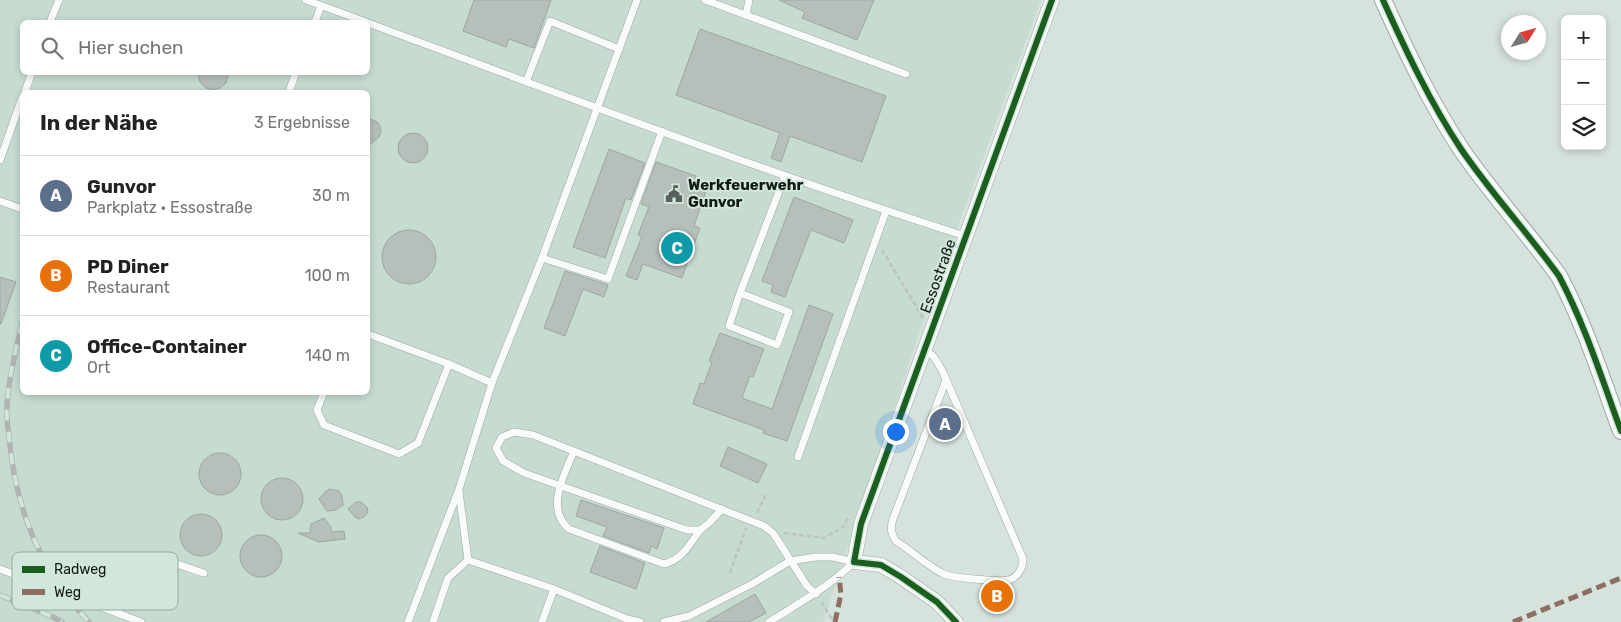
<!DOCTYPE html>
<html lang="de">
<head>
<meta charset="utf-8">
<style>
  body { margin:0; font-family:Rubik,sans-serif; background:#f6f6f6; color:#222 }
  .controls { position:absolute; right:15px; top:15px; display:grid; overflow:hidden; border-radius:8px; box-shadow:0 2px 8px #0003 }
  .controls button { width:45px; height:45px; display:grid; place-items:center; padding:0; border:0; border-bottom:1px solid #e0e0e0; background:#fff; color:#222; font:25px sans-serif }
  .compass { position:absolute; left:1501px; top:15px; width:45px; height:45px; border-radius:50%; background:#fff; box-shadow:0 2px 8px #0003; rotate:53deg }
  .you { position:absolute; left:895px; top:431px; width:18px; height:18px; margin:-12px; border:4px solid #fff; border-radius:50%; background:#1a73e8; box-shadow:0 0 0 8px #1a73e833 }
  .badge { display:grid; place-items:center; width:32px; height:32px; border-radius:50%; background:#0b8043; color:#fff; font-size:16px; font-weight:700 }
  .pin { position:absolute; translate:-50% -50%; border:2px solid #fff; box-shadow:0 1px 5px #0006 }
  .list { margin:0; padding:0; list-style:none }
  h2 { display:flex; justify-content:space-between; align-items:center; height:65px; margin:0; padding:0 20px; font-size:21px }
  h2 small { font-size:16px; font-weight:400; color:#767676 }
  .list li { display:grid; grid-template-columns:32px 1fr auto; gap:15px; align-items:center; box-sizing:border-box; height:80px; padding:0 20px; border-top:1px solid #e0e0e0 }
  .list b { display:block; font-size:19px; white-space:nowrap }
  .list p { margin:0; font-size:16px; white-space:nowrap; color:#767676 }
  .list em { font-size:16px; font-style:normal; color:#767676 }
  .icon { flex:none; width:28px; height:28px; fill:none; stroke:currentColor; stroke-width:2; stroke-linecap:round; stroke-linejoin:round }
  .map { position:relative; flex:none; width:1621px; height:622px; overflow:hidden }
  .search { position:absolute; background:#fff; box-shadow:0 2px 8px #0003; left:20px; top:20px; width:350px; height:55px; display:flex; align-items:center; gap:12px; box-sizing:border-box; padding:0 18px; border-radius:8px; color:#767676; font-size:19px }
  .panel { position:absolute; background:#fff; box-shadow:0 2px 8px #0003; left:20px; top:90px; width:350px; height:305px; border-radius:8px }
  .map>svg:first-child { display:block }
  .built { fill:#c6dcd1; fill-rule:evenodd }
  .building { fill:#b6bfba; stroke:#9da7a2 }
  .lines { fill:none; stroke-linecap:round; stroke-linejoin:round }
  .service-casing { stroke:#9da6a1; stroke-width:8 }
  .minor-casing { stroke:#9da6a1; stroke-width:15 }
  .tertiary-casing { stroke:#9da6a1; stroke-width:18 }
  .path { stroke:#bec2c0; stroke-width:2.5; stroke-dasharray:5 2.5; stroke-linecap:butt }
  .service { stroke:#f9fbfa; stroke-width:7 }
  .minor { stroke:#f9fbfa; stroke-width:14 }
  .tertiary { stroke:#f9fbfa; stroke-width:16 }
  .rail-casing { stroke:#b1b4b2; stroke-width:5.5 }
  .rail { stroke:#d1e7db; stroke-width:4; stroke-dasharray:11; stroke-linecap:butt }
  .quiet { stroke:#8d6e63; stroke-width:5; stroke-dasharray:10 5; stroke-linecap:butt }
  .cycleway-casing { stroke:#d1e7db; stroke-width:9 }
  .cycleway { stroke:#1b5e20; stroke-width:6 }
  .labels { text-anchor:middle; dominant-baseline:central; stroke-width:4; stroke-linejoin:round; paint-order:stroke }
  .poi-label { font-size:15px; font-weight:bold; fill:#111915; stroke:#d1e7db; text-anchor:start }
  .street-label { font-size:15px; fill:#111915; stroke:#d1e7db }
  .key { fill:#d1e7db; stroke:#97a9a0; stroke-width:1 }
  .key-label { font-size:14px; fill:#111915 }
</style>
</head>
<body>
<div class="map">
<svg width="1621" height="622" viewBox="0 0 1621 622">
  <rect width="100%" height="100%" fill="#d6e2dc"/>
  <!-- built -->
  <path class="built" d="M 0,0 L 1041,0 L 922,325 L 823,622 L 0,622 ZM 22,22 L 368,22 L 368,72 L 22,72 ZM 22,92 L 368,92 L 368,392 L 22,392 Z"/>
  <!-- building -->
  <g class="building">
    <path d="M 474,0 L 551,0 L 534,48 L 509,39 L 506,47 L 463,31 Z"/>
    <path d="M 779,0 L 874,0 L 857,40 L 802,18 L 805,12 Z"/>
    <path d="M 700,29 L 886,96 L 862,162 L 790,136 L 781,162 L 771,158 L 780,133 L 676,95 Z"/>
    <path d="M 197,72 L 229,72 L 226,83 L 220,88 L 213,90 L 206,88 L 200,82 Z"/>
    <path d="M 368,118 L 377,122 L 380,126 L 381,132 L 379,137 L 368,146 Z"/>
    <circle cx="413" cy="148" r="15"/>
    <path d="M 609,149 L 645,163 L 631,200 L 626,198 L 605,258 L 573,247 Z"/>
    <path d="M 656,162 L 696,176 L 695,180 L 708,185 L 694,226 L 700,228 L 682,278 L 643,264 L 637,280 L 626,276 L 642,236 L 638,235 L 649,207 L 641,204 Z"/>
    <path d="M 794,197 L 853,220 L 844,243 L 811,230 L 785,297 L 771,292 L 773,285 L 762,281 Z"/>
    <circle cx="409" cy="257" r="27"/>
    <path d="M 565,271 L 608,285 L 604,297 L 583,289 L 565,336 L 544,328 Z"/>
    <path d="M 0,277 L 16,282 L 1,324 L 0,324 Z"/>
    <path d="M 809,305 L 833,314 L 787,441 L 763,433 L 764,430 L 693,404 L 700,383 L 704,384 L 712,362 L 709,361 L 720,333 L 764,349 L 753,377 L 750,376 L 742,398 L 772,409 Z"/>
    <path d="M 728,447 L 767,464 L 758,483 L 720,466 Z"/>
    <circle cx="220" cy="474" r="21"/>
    <circle cx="282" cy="499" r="21"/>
    <path d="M 330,489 L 339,491 L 342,496 L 343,505 L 336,510 L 327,511 L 319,499 L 326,491 Z"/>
    <path d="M 581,500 L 664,528 L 657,549 L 651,546 L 649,553 L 603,536 L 607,527 L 576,516 Z"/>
    <path d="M 356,502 L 361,502 L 367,507 L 368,512 L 364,517 L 359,519 L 355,517 L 348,509 Z"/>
    <circle cx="201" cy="535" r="21"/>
    <path d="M 324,518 L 331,527 L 331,532 L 344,531 L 345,539 L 319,542 L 298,533 L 310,533 L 311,524 Z"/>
    <circle cx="261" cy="556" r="21"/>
    <path d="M 600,546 L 645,563 L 636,589 L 590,572 Z"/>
    <path d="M 986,585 L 1008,585 L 1007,607 L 985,607 Z"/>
    <path d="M 755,594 L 766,613 L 749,622 L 706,622 Z"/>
  </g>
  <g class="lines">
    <!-- service casing -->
    <g class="service-casing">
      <g id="service">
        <path d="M 306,0 L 366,22"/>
        <path d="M 705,0 L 906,74"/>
        <path d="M 746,15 L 749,0"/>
        <path d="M 50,22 L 59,0"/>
        <path d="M 315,22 L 321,6"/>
        <path d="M 368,23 C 566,96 764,172 965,236"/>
        <path d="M 526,82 L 550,21 L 619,49"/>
        <path d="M 25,92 L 32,72"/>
        <path d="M 289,92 L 296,72"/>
        <path d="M 0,160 L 22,98"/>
        <path d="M 0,201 L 22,209"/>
        <path d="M 542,258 L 608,279 L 662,131"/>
        <path d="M 740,293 L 789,312 L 777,345 L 729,326 L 740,293 L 785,176"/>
        <path d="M 368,334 L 449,364 L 492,383"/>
        <path d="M 925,349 L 934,357 L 943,372 L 1023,559 C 1023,568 1018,577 1009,580 C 1000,582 952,578 944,574 C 927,566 912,551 896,541 C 891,533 890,528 893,519 L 946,380"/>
        <path d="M 324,392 L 317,410 L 324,425 L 399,454 L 418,443 L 449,364"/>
        <path d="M 574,451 C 564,475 545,509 569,529 L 664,564 C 682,560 690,544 700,530"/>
        <path d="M 798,457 L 886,211"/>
        <path d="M 459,492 L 468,560"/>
        <path d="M 722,509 L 709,523 L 700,530 L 687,530 L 524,473 L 503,461 L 496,448 L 502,437 L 514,432 L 533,435 L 764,526 L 773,533 L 807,586 L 816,594"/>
        <path d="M 0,569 L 141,622"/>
        <path d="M 117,613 C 122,597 133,562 154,560 C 168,559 190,569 204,573"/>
        <path d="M 408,622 L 459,489 L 492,383 L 542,258 L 637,0"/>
        <path d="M 433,622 L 448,578 L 468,560 L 554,589 L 627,619 L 640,622"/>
        <path d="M 542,622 L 554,589"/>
        <path d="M 664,622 L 689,616 L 752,584 L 790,561 L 816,557 L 833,557 L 854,562"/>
        <path d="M 769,622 C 799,603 829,587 854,562"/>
      </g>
    </g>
    <!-- minor casing -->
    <g class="minor-casing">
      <path id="minor" d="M 956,622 L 937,602 L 901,577 L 881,565 L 854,562 L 861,524 L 1052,0"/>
    </g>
    <!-- tertiary casing -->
    <g class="tertiary-casing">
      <path id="tertiary" d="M 1383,0 C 1406,51 1430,102 1461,149 C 1491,193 1528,233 1559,276 C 1585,325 1602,379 1621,431"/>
    </g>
    <!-- path -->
    <g class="path">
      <path d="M 882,250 L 923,318"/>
      <path d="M 757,513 L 766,494"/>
      <path d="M 784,533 L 824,538 L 845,526 L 847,518"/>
      <path d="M 730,573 L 746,528"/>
      <path d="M 821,602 L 834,622"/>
    </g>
    <!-- service -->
    <use href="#service" class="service"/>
    <!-- minor -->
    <use href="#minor" class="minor"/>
    <!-- tertiary -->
    <use href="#tertiary" class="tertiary"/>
    <!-- rail casing -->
    <g class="rail-casing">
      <g id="rail">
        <path d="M 22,323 C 16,349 8,380 7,406 C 6,416 8,427 9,436 C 15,506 40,571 89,622"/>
        <path d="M 0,595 L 53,617 L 62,622"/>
      </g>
    </g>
    <!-- rail -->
    <use href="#rail" class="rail"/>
    <!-- quiet -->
    <g class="quiet">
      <path d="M 835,622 L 841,594 L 839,577"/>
      <path d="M 1513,622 L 1621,578"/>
    </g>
    <!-- cycleway casing -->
    <g class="cycleway-casing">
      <g id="cycleway">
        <path d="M 1383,0 C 1406,51 1430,102 1461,149 C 1491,193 1528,233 1559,276 C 1585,325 1602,379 1621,431"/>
        <path d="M 956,622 L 937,602 L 901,577 L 881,565 L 854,562 L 861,524 L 1052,0"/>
      </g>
    </g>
    <!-- cycleway -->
    <use href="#cycleway" class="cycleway"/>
  </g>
  <!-- icons -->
  <defs>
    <g id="civic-bare" transform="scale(1.35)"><path d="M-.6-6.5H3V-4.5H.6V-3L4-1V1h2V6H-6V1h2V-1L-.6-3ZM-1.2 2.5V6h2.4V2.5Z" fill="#565f5b" stroke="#d1e7db" stroke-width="2.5" paint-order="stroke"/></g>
  </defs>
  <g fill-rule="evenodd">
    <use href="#civic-bare" x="674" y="194"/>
  </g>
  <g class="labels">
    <!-- poi labels -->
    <g class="poi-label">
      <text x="688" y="185">Werkfeuerwehr<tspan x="688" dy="17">Gunvor</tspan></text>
    </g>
    <!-- street labels -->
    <g class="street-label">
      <text transform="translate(938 276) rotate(-70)">Essostraße</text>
    </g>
  </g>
  <!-- legend -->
  <rect x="12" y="552" width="166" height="58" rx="8" class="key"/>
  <rect x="22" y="566" width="23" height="7" fill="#1b5e20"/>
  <rect x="22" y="589" width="23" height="6" fill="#8d6e63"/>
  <g class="key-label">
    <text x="54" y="574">Radweg</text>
    <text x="54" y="597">Weg</text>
  </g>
</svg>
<div class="controls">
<button>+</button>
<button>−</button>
<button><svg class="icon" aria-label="layers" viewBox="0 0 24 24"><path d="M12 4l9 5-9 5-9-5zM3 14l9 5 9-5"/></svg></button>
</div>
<svg class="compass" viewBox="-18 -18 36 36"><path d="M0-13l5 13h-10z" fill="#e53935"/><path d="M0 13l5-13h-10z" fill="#767676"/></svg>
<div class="you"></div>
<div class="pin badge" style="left:945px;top:424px;background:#5c6f8a">A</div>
<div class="pin badge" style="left:997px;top:596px;background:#e8710a">B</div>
<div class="pin badge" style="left:677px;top:248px;background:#0f9aa8">C</div>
<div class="search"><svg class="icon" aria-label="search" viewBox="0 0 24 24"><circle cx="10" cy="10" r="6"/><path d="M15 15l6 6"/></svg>Hier suchen</div>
<section class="panel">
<h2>In der Nähe<small>3 Ergebnisse</small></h2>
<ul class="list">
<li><span class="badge" style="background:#5c6f8a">A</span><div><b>Gunvor</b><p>Parkplatz · Essostraße</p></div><em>30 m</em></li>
<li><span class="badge" style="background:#e8710a">B</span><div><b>PD Diner</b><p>Restaurant</p></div><em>100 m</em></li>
<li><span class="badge" style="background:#0f9aa8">C</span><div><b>Office-Container</b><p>Ort</p></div><em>140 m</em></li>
</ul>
</section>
</div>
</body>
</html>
